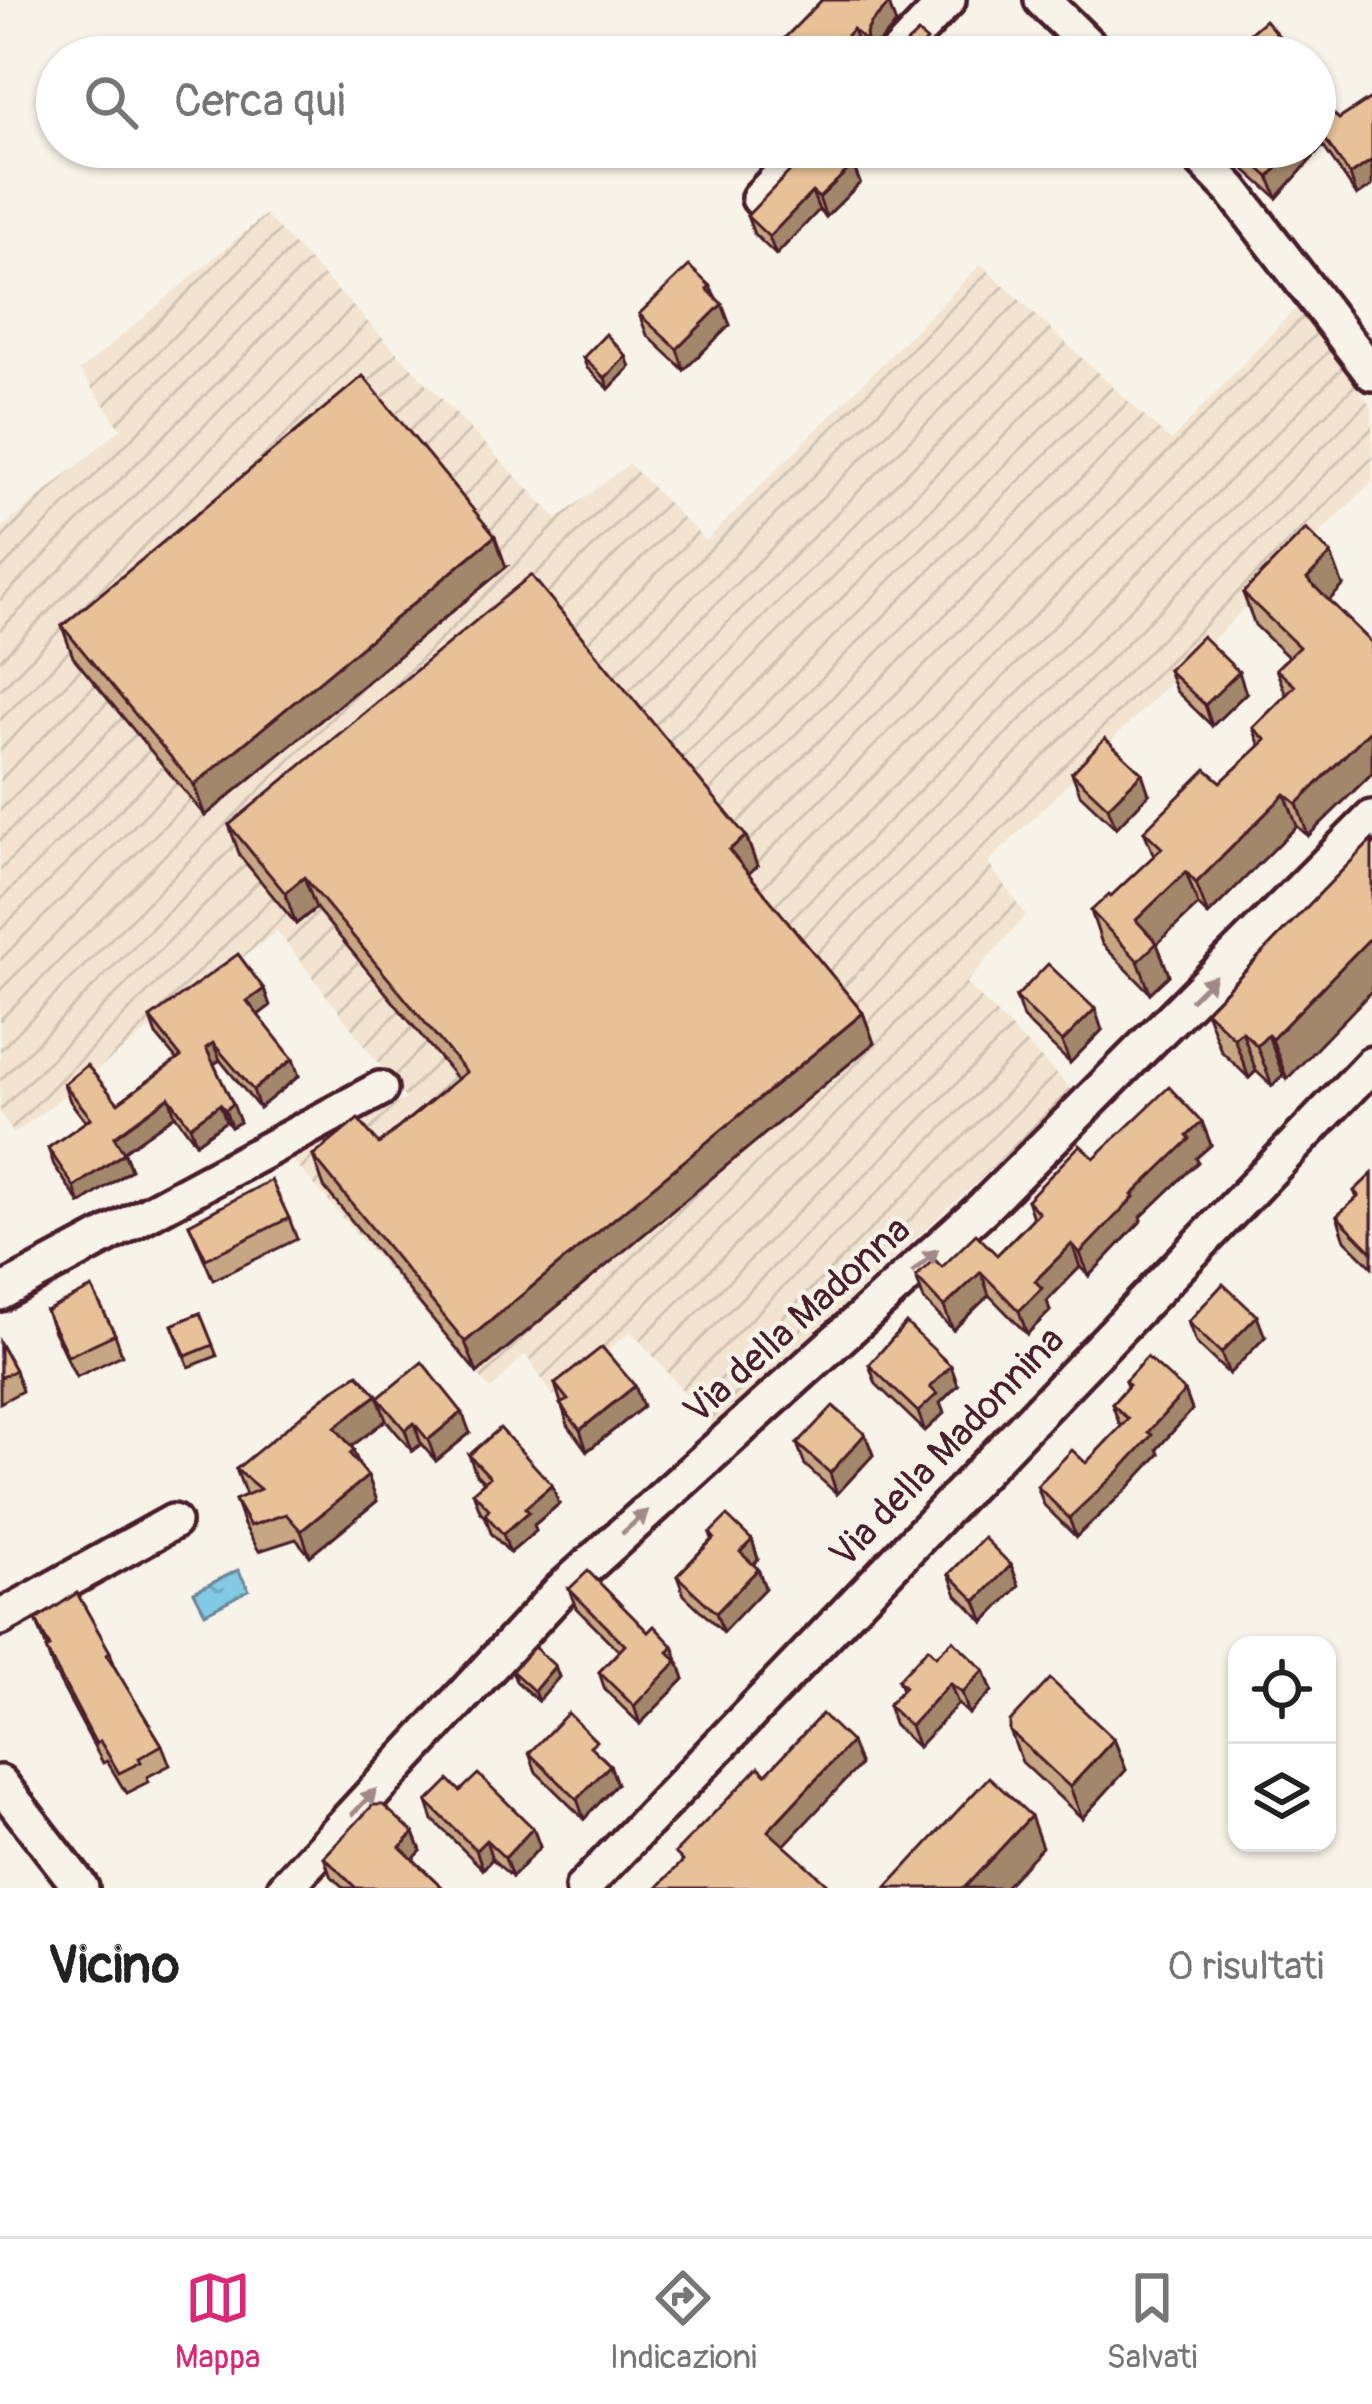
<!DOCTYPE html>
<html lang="it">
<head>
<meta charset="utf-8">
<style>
  body { margin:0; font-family:Pangolin,sans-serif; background:#f6f6f6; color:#222 }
  .controls { position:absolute; right:36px; bottom:36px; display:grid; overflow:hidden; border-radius:24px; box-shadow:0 3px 9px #0004 }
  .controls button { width:108px; height:108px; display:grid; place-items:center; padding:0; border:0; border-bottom:3px solid #e0e0e0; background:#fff; color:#222; font:60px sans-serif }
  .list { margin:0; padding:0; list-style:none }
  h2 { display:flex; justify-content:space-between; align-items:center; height:156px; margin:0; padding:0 48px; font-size:51px }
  h2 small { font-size:39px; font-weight:400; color:#767676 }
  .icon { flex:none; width:66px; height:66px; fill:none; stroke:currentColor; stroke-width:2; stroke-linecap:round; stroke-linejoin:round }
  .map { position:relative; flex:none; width:1372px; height:1888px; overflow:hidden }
  .search { position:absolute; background:#fff; box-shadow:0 3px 9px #0004; left:36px; right:36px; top:36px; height:132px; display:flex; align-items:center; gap:30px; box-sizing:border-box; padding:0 42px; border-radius:66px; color:#767676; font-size:45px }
  .sheet { height:348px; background:#fff }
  nav { display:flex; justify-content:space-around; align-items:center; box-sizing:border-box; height:168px; border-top:3px solid #e0e0e0; background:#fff; font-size:33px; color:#767676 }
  nav a { display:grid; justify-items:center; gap:6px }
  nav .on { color:#db2777 }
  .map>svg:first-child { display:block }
  .industrial { fill:url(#industrial-furrows) }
  .water { fill:url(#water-ripples); stroke:#6c8699; stroke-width:3 }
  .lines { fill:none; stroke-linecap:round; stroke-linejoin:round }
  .minor-casing { stroke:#4a1f2b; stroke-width:42 }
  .minor { stroke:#f7f3e8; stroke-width:33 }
  .wall { fill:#c7a683; stroke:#4a1f2b; stroke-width:3 }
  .shaded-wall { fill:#a2876a; stroke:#4a1f2b; stroke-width:3 }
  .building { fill:#e7c198; stroke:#4a1f2b; stroke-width:3 }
  .oneway { fill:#a0898a }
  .labels { text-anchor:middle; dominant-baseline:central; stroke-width:9; stroke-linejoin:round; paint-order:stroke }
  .street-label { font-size:39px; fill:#4a1f2b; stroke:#f7f3e8 }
</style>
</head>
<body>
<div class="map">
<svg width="1372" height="1888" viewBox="0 0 1372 1888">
  <defs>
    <pattern id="industrial-furrows" width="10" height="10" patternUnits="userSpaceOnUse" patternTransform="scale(3)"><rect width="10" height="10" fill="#f2e4d0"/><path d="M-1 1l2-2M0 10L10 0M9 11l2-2" fill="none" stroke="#d1c3b3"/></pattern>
    <pattern id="water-ripples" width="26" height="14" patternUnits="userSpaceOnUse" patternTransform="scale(3)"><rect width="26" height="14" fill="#82cae3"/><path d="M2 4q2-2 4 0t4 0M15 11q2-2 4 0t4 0" fill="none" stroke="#72adc3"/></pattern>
  </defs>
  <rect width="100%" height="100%" fill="#f7f3e8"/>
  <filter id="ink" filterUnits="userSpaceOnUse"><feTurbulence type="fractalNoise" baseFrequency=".00833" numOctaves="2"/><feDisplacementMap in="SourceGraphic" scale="24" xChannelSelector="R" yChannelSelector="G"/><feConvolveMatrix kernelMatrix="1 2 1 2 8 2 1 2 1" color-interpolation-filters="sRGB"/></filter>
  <g filter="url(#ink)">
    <!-- industrial -->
    <path class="industrial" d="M 265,215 L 557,519 L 629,464 L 706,541 L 981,264 L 1171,441 L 1298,305 L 1372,408 L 1372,482 L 988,863 L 1026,915 L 966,983 L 1074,1092 L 713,1425 L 631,1331 L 553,1396 L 525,1354 L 491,1390 L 292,1159 L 406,1099 L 277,931 L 14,1134 L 0,1112 L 0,530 L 121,429 L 80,371 Z"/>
    <!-- water -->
    <path class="water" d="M 238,1570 L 249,1590 L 205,1613 L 194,1592 Z"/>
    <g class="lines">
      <!-- minor casing -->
      <g class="minor-casing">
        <g id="minor">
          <path d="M 1042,0 L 1100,57"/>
          <path d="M 894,57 L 948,0"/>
          <path d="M 1190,147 L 1232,190 L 1372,373"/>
          <path d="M 759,198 L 808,147"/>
          <path d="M 0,1293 L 380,1089"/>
          <path d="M 0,1618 L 173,1522"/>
          <path d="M 0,1783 L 81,1888"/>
          <path d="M 285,1888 L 561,1590 L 983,1208 L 1372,818"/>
          <path d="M 583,1888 L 1372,1064"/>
        </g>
      </g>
      <!-- minor -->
      <use href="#minor" class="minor"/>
    </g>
    <!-- wall -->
    <g class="wall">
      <path d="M 822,0 L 896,24 L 878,44 L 874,57 L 868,57 L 860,50 L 853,57 L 766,57 Z"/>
      <path d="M 1315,98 L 1339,119 L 1357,196 L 1323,146 L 1277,198 L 1241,166 L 1234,147 L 1315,147 Z"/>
      <path d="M 853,165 L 860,183 L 826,217 L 819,210 L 776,255 L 754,234 L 747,216 Z"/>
      <path d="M 710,286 L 730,325 L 684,370 L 647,335 L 639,314 Z"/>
      <path d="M 583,358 L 630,367 L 609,389 L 587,368 Z"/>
      <path d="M 506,567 L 205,816 L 73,657 L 62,626 Z"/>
      <path d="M 1343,586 L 1329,600 L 1372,643 L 1372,773 L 1308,836 L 1297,826 L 1208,915 L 1198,905 L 1157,944 L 1169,975 L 1150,993 L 1102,944 L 1091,911 L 1111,896 L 1154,856 L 1144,831 L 1221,782 L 1260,746 L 1253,728 L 1286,695 L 1276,669 L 1288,657 L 1255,625 L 1243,593 Z"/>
      <path d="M 1168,670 L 1246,693 L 1212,726 L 1176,691 Z"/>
      <path d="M 1072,773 L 1149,794 L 1116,828 L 1080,794 Z"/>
      <path d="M 229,825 L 746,836 L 757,866 L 748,874 L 863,1013 L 874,1043 L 477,1373 L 324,1187 L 313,1156 L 379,1144 L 457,1079 L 316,908 L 296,924 L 240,856 Z"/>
      <path d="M 1372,840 L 1287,1079 L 1283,1075 L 1272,1086 L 1256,1071 L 1249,1078 L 1221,1051 L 1206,1011 Z"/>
      <path d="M 264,989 L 270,1006 L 258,1015 L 299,1076 L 259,1108 L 220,1060 L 214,1064 L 240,1122 L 231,1127 L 226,1121 L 196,1143 L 175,1115 L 124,1151 L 131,1170 L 80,1204 L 54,1165 L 48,1148 L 86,1122 L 70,1101 L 64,1084 L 118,1103 L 177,1060 L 156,1035 L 150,1018 Z"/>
      <path d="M 1016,997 L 1102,1030 L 1070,1063 L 1023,1018 Z"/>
      <path d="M 1202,1122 L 1211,1145 L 1196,1158 L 1198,1162 L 1141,1217 L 1142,1220 L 1089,1276 L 1080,1267 L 1047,1301 L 1050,1311 L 1027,1334 L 989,1295 L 953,1330 L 924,1300 L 916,1277 L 942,1267 L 997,1255 L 1033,1218 L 1027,1200 L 1094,1158 Z"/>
      <path d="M 1372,1174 L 1372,1267 L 1345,1240 L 1337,1216 L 1357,1198 L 1354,1191 Z"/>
      <path d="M 289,1218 L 297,1239 L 213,1280 L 189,1224 Z"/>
      <path d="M 46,1311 L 115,1334 L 122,1355 L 76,1377 L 54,1332 Z"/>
      <path d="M 200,1313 L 217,1356 L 189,1367 L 172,1325 Z"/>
      <path d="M 1188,1322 L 1265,1337 L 1229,1374 L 1196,1343 Z"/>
      <path d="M 0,1343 L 15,1370 L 22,1391 L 0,1403 Z"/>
      <path d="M 869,1365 L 958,1385 L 940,1403 L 944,1413 L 925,1431 L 876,1384 Z"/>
      <path d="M 1125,1381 L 1185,1391 L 1192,1410 L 1157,1449 L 1159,1454 L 1126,1490 L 1076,1537 L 1044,1505 L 1037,1486 L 1086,1463 L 1122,1426 L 1119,1423 L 1112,1404 L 1127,1387 Z"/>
      <path d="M 555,1384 L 635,1386 L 643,1407 L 587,1451 L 568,1425 Z"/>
      <path d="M 378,1398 L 470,1433 L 436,1461 L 421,1444 L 412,1451 L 386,1420 L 351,1446 L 361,1468 L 368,1476 L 377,1501 L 310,1556 L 296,1539 L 259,1551 L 244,1525 L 235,1500 L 246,1495 L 236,1469 Z"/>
      <path d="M 865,1434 L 873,1455 L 837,1494 L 805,1465 L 797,1444 Z"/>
      <path d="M 469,1455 L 559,1504 L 534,1525 L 536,1531 L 510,1553 L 491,1533 L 486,1518 L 480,1511 L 473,1492 L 484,1482 L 476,1474 Z"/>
      <path d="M 710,1533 L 752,1540 L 758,1559 L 753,1564 L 758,1569 L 765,1588 L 723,1632 L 684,1595 L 677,1576 L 712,1539 Z"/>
      <path d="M 1011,1565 L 1019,1586 L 984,1622 L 957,1595 L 949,1574 Z"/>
      <path d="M 569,1589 L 673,1646 L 684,1679 L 640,1724 L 605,1690 L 599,1672 L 619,1651 L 576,1608 Z"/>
      <path d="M 36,1620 L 110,1652 L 117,1672 L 162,1745 L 170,1765 L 147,1777 L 148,1782 L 126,1793 L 107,1761 L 103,1763 L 53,1669 L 46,1649 L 47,1648 Z"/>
      <path d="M 936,1656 L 984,1670 L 992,1691 L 969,1714 L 958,1704 L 918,1747 L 895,1726 L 888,1705 L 902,1690 L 898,1680 Z"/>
      <path d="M 555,1666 L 559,1677 L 538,1701 L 516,1681 L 512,1671 Z"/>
      <path d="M 1010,1731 L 1114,1739 L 1126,1770 L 1082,1818 L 1022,1762 Z"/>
      <path d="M 529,1753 L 602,1757 L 610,1765 L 617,1784 L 584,1819 L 536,1772 Z"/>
      <path d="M 460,1791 L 533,1828 L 540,1847 L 512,1877 L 492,1859 L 483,1869 L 433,1820 L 427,1802 Z"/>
      <path d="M 414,1833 L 421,1851 L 413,1859 L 443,1888 L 344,1888 L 330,1875 L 324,1857 Z"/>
    </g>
    <!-- shaded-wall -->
    <g class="shaded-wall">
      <path d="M 889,4 L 896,24 L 878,44 L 874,57 L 872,57 L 867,43 L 866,33 L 871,23 Z"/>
      <path d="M 853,29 L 860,50 L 853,57 L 826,57 Z"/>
      <path d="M 1315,125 L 1323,146 L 1277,198 L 1269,177 L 1296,147 L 1315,147 Z"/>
      <path d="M 1372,160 L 1372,186 L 1357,196 L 1350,175 Z"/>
      <path d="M 853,165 L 860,183 L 826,217 L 819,198 Z"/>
      <path d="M 812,192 L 819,210 L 776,255 L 769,237 Z"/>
      <path d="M 722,304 L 730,325 L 684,370 L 677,349 Z"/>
      <path d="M 626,356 L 630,367 L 609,389 L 605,378 Z"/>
      <path d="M 495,536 L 506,567 L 205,816 L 194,785 Z"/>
      <path d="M 1331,554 L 1343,586 L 1319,611 L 1307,579 Z"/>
      <path d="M 1239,672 L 1246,693 L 1212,726 L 1205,705 Z"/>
      <path d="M 1369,731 L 1372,740 L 1372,773 L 1308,836 L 1297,804 Z"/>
      <path d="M 1142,773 L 1149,794 L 1116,828 L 1108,807 Z"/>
      <path d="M 1285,794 L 1297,826 L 1208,915 L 1196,883 Z"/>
      <path d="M 746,836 L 757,866 L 740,881 L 729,850 Z"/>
      <path d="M 1186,872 L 1198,905 L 1157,944 L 1169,975 L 1150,993 L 1138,961 L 1136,920 Z"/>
      <path d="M 304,877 L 316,908 L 296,924 L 285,893 Z"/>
      <path d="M 1372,936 L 1372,991 L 1287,1079 L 1272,1039 Z"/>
      <path d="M 264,989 L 270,1006 L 254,1018 L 247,1001 Z"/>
      <path d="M 1095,1009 L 1102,1030 L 1070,1063 L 1062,1042 Z"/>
      <path d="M 863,1013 L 874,1043 L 477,1373 L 465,1342 Z"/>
      <path d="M 1242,1031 L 1256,1071 L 1249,1078 L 1234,1038 Z"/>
      <path d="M 1268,1035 L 1283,1075 L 1272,1086 L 1257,1046 Z"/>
      <path d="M 213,1043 L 220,1060 L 212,1065 L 206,1048 Z"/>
      <path d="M 293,1059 L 299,1076 L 259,1108 L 253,1090 Z"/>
      <path d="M 169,1097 L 175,1115 L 120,1154 L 114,1137 Z"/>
      <path d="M 220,1104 L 226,1121 L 196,1143 L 190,1126 Z"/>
      <path d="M 233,1104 L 240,1122 L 231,1127 L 225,1110 Z"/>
      <path d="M 1202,1122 L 1211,1145 L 1196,1158 L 1198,1162 L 1141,1217 L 1142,1220 L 1089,1276 L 1080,1253 L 1187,1136 Z"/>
      <path d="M 124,1153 L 131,1170 L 80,1204 L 74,1187 Z"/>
      <path d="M 1072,1244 L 1080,1267 L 1047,1301 L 1050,1311 L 1027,1334 L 1019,1311 L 1035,1281 Z"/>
      <path d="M 981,1272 L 989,1295 L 953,1330 L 944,1307 Z"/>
      <path d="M 1257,1316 L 1265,1337 L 1229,1374 L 1221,1353 Z"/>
      <path d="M 951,1366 L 958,1385 L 940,1403 L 944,1413 L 925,1431 L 918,1412 L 930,1387 Z"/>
      <path d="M 635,1386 L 643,1407 L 587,1451 L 580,1430 Z"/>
      <path d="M 1185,1391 L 1192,1410 L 1157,1449 L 1159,1454 L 1126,1490 L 1076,1537 L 1069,1518 Z"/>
      <path d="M 377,1395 L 386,1420 L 344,1452 L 335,1427 Z"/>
      <path d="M 462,1412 L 470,1433 L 436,1461 L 428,1440 Z"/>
      <path d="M 414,1423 L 421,1444 L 412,1451 L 405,1430 Z"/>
      <path d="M 865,1434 L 873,1455 L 837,1494 L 830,1473 Z"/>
      <path d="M 368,1476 L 377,1501 L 310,1556 L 301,1531 Z"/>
      <path d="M 552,1485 L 559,1504 L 534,1525 L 536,1531 L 510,1553 L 503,1534 L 525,1508 Z"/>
      <path d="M 752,1540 L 758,1559 L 747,1571 L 740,1552 Z"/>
      <path d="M 1011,1565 L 1019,1586 L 984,1622 L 976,1601 Z"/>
      <path d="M 758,1569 L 765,1588 L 723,1632 L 716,1613 Z"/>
      <path d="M 673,1646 L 684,1679 L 640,1724 L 634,1706 L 668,1652 Z"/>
      <path d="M 555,1666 L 559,1677 L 538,1701 L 534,1691 Z"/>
      <path d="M 984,1670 L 992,1691 L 969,1714 L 962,1693 Z"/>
      <path d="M 950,1683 L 958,1704 L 918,1747 L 910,1726 Z"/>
      <path d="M 1114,1739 L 1126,1770 L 1082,1818 L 1070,1787 Z"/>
      <path d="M 851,1742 L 860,1765 L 776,1854 L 768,1831 Z"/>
      <path d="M 610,1765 L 617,1784 L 584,1819 L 577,1799 Z"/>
      <path d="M 1031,1816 L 1042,1847 L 1004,1888 L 964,1888 Z"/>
      <path d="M 533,1828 L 540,1847 L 512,1877 L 505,1858 Z"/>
      <path d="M 414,1833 L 421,1851 L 407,1865 L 400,1847 Z"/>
      <path d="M 486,1840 L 492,1859 L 483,1869 L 476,1850 Z"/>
    </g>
    <!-- building -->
    <g class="building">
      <path d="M 822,0 L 885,0 L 889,4 L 871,23 L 866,33 L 867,43 L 853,29 L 826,57 L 766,57 Z"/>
      <path d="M 1265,20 L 1297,57 L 1222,57 Z"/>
      <path d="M 918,33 L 927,41 L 923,45 L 934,57 L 880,56 L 893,56 Z"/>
      <path d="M 1372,97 L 1372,160 L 1350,175 L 1315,125 L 1315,98 L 1339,119 Z"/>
      <path d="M 813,147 L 835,147 L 853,165 L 819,198 L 812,192 L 769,237 L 747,216 Z"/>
      <path d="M 1236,147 L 1296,147 L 1269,177 Z"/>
      <path d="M 689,266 L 710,286 L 707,289 L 722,304 L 677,349 L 639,314 Z"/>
      <path d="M 606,334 L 626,356 L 605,378 L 583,358 Z"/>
      <path d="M 363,376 L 495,536 L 194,785 L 62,626 Z"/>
      <path d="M 1306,529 L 1331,554 L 1307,579 L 1372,643 L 1372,735 L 1369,731 L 1297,804 L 1285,794 L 1196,883 L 1186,872 L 1136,920 L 1157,943 L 1138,961 L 1091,911 L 1109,894 L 1111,896 L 1162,848 L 1144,831 L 1206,769 L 1221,782 L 1266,740 L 1253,728 L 1295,686 L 1276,669 L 1299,647 L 1243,593 Z"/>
      <path d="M 531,575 L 746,836 L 729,850 L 863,1013 L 465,1342 L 313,1156 L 358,1119 L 379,1144 L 466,1072 L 304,877 L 285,893 L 229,825 Z"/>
      <path d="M 1202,636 L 1239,672 L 1205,705 L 1168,670 Z"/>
      <path d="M 1105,738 L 1142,773 L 1108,807 L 1072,773 Z"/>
      <path d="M 1372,840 L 1372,936 L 1272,1039 L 1268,1035 L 1257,1046 L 1242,1031 L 1234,1038 L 1206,1011 Z"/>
      <path d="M 238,954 L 264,989 L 247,1001 L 293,1059 L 253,1090 L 213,1043 L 206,1048 L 233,1104 L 225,1110 L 220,1104 L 190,1126 L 169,1097 L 114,1137 L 124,1153 L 74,1187 L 48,1148 L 91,1118 L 64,1084 L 87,1065 L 118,1103 L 181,1057 L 150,1018 Z"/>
      <path d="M 1048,964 L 1095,1009 L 1062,1042 L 1016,997 Z"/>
      <path d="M 1169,1087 L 1202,1122 L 1187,1136 L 1190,1139 L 1132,1195 L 1134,1197 L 1080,1253 L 1072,1244 L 1035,1281 L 1042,1288 L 1019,1311 L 981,1272 L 944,1307 L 916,1277 L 934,1259 L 942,1267 L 976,1234 L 997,1255 L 1039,1213 L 1027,1200 L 1080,1145 L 1094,1158 Z"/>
      <path d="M 1372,1174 L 1372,1252 L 1337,1216 L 1359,1196 L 1354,1191 Z"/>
      <path d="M 271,1180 L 289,1218 L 206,1259 L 189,1224 Z"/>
      <path d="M 1223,1284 L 1257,1316 L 1221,1353 L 1188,1322 Z"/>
      <path d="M 92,1288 L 115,1334 L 68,1356 L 46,1311 Z"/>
      <path d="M 200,1313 L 213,1345 L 186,1356 L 172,1325 Z"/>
      <path d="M 906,1323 L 951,1366 L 930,1387 L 937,1394 L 918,1412 L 869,1365 Z"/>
      <path d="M 0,1343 L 15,1370 L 0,1378 Z"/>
      <path d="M 602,1347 L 635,1386 L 580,1430 L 560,1404 L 568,1400 L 555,1384 Z"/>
      <path d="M 1147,1357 L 1185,1391 L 1148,1432 L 1152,1435 L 1119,1471 L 1069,1518 L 1037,1486 L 1072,1450 L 1086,1463 L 1128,1419 L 1112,1404 L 1129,1385 L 1125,1381 Z"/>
      <path d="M 422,1362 L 462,1412 L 428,1440 L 414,1423 L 405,1430 L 378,1398 Z"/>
      <path d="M 358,1374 L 377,1395 L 335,1427 L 354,1450 L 350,1454 L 368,1476 L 301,1531 L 286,1514 L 250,1526 L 235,1500 L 260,1489 L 236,1469 L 333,1390 Z"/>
      <path d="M 833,1406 L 865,1434 L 830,1473 L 797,1444 Z"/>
      <path d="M 500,1428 L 552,1485 L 525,1508 L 529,1512 L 503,1534 L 485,1514 L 489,1509 L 473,1492 L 490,1477 L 469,1455 Z"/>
      <path d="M 727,1516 L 752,1540 L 740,1552 L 758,1569 L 716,1613 L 677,1576 L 714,1538 L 710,1533 Z"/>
      <path d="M 984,1538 L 1011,1565 L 976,1601 L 949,1574 Z"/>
      <path d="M 588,1571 L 648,1632 L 654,1626 L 673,1646 L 668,1652 L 677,1661 L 634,1706 L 599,1672 L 625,1645 L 569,1589 Z"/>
      <path d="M 77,1593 L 110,1652 L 107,1655 L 162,1745 L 139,1758 L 141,1762 L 119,1773 L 100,1741 L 96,1744 L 46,1649 L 50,1647 L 36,1620 Z"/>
      <path d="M 953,1640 L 984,1670 L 962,1693 L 950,1683 L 910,1726 L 888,1705 L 905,1687 L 898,1680 L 928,1648 L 936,1656 Z"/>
      <path d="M 534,1647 L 555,1666 L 534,1691 L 512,1671 Z"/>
      <path d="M 1050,1679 L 1114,1739 L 1070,1787 L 1010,1731 L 1010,1722 Z"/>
      <path d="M 568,1713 L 596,1741 L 590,1746 L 610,1765 L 577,1799 L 529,1753 Z"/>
      <path d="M 822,1714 L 851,1742 L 768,1831 L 826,1883 L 821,1888 L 657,1888 L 683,1861 L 675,1853 L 759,1767 L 766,1774 Z"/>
      <path d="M 478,1774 L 533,1828 L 505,1858 L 486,1840 L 476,1850 L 427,1802 L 449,1780 L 460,1791 Z"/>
      <path d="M 989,1777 L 1031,1816 L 964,1888 L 886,1888 Z"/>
      <path d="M 373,1805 L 383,1805 L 414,1833 L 400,1847 L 443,1888 L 356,1888 L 324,1857 Z"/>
    </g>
    <!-- one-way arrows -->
    <defs><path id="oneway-solid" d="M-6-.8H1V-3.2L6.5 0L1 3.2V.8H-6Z" transform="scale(3)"/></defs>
    <g class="oneway">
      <use href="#oneway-solid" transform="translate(1203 988) rotate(-45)"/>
      <use href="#oneway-solid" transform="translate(925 1261) rotate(-42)"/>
      <use href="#oneway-solid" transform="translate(635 1522) rotate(-42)"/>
      <use href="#oneway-solid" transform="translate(364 1802) rotate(-47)"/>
    </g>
  </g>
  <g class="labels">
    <!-- street labels -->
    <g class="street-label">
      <text transform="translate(797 1320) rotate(-42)">Via della Madonna</text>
      <text transform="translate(947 1447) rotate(-46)">Via della Madonnina</text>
    </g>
  </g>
</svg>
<div class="controls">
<button><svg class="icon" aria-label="locate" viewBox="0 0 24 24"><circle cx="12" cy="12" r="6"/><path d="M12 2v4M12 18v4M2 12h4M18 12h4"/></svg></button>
<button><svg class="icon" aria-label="layers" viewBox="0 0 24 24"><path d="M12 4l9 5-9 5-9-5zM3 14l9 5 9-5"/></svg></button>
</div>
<div class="search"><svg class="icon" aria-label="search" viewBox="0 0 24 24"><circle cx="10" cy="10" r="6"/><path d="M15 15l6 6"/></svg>Cerca qui</div>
</div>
<section class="sheet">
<h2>Vicino<small>0 risultati</small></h2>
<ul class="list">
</ul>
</section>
<nav>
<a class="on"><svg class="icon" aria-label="map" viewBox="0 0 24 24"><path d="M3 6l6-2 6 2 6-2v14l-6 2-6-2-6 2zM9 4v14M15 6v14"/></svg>Mappa</a>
<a><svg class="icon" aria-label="directions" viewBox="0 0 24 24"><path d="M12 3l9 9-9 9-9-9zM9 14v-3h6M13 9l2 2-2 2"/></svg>Indicazioni</a>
<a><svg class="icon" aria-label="saved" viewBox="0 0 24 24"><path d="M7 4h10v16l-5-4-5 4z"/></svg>Salvati</a>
</nav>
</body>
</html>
